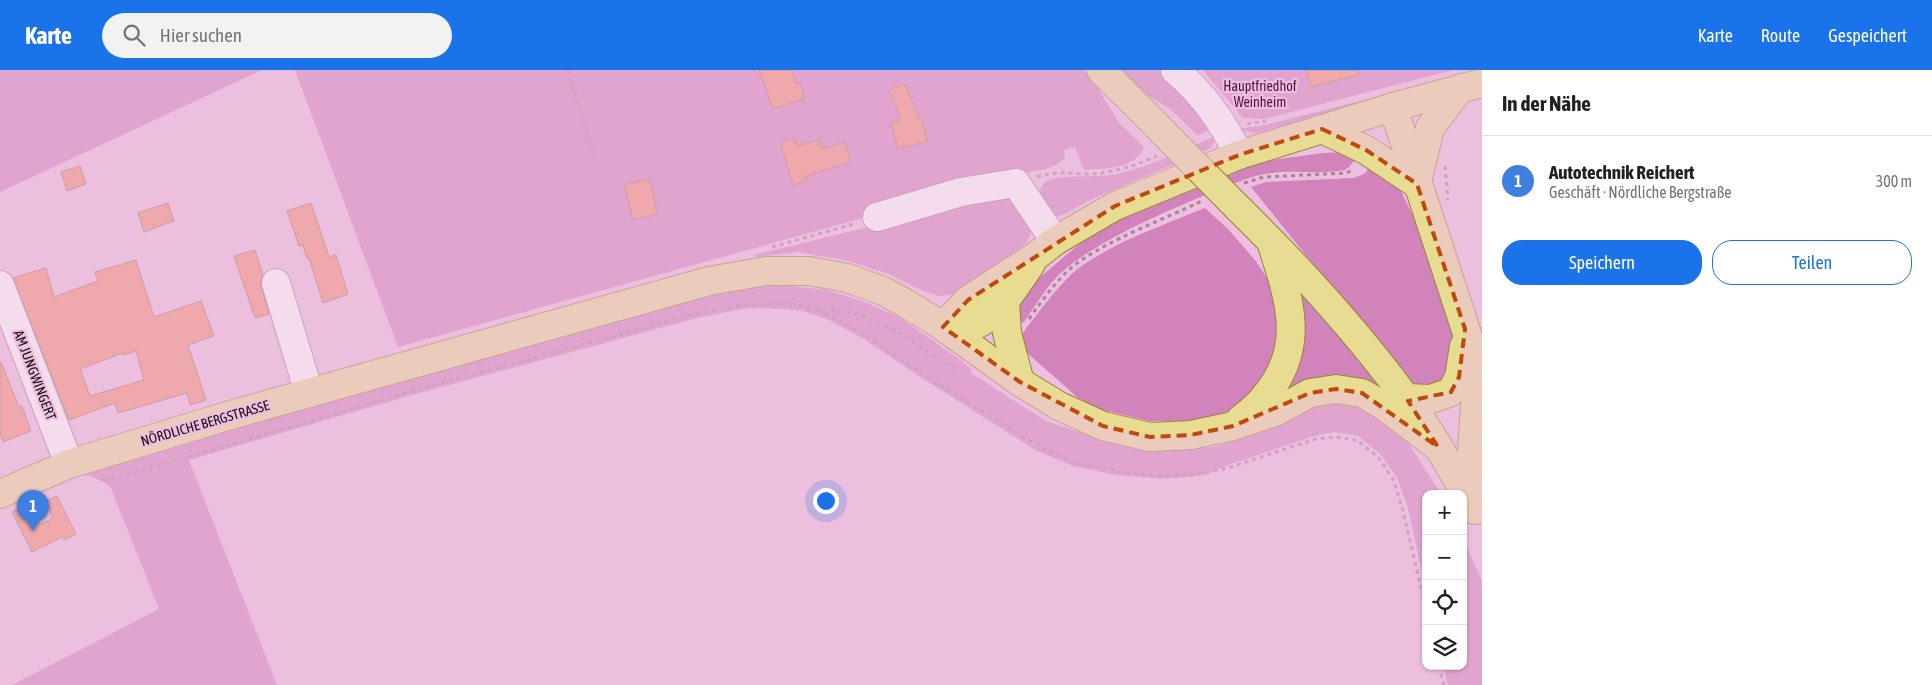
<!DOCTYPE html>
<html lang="de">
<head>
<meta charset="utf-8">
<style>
  body { margin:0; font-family:"Asap Condensed",sans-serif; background:#f2f2f2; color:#202124 }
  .controls { position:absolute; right:15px; bottom:15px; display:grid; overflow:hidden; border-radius:10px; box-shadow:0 1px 4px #0004 }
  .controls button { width:45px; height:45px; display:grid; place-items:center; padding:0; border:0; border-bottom:1px solid #e0e0e0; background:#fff; color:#202124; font:25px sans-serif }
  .you { position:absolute; left:825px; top:430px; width:18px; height:18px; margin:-12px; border:4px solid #fff; border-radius:50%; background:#1a73e8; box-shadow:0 0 0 8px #1a73e833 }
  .badge { display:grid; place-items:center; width:32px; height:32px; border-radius:50%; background:#1a73e8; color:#fff; font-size:16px; font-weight:700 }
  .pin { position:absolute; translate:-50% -41px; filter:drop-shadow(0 1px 2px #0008) }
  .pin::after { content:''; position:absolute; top:26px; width:18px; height:15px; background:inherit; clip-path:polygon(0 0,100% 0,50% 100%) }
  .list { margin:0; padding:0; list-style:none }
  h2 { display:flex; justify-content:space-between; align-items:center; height:65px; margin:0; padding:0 20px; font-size:21px }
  h2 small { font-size:16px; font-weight:400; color:#757577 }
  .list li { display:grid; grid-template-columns:32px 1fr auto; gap:15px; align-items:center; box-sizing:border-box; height:90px; padding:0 20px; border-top:1px solid #e0e0e0 }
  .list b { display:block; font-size:19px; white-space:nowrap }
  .list p { margin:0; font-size:16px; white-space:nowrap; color:#757577 }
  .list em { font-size:16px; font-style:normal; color:#757577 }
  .actions { display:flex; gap:10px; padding:15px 20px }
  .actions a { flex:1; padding:11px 0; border:1px solid #1a73e8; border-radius:20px; text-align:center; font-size:18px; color:#1a73e8 }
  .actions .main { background:#1a73e8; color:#fff }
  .icon { flex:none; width:28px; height:28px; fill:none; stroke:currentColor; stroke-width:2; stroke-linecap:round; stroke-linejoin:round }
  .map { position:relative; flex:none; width:1482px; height:615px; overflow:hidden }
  header { display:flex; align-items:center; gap:30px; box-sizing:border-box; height:70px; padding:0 25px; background:#1a73e8; color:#fff }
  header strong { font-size:24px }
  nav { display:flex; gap:28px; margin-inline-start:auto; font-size:18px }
  .search { width:350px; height:45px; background:#f2f2f2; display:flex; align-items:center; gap:12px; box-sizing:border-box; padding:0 18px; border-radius:28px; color:#757577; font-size:19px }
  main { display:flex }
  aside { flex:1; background:#fff }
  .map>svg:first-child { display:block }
  .green { fill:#d283bb }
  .building { fill:#f18f70; stroke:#a17161; fill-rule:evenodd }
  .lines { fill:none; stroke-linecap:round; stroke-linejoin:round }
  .minor-casing { stroke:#a57a97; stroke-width:30 }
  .major-casing { stroke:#968338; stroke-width:30 }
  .path { stroke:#a7839c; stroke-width:3; stroke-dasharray:4 4; stroke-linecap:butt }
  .minor { stroke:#fff; stroke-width:28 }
  .major { stroke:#e8db92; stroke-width:28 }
  .major-bridge-casing { stroke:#968338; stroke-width:30; stroke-linecap:butt }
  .major-bridge { stroke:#e8db92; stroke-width:28 }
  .marked { fill:none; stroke:#bf490e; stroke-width:4; stroke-dasharray:10 6; stroke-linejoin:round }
  .labels { text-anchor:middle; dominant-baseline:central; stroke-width:4.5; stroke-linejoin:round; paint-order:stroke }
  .park-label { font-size:14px; fill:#531244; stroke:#ecbfde }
  .street-label { font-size:14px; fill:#1a0b16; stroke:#ecbfde }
</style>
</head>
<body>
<header>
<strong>Karte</strong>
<div class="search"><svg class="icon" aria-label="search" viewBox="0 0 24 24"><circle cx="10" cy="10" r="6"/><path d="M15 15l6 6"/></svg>Hier suchen</div>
<nav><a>Karte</a><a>Route</a><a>Gespeichert</a></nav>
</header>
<main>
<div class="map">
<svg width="1482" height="615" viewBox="0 0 1482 615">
  <rect width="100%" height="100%" fill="#ecbfde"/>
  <!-- green -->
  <g class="green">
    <path d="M 0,0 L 262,0 L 0,122 Z"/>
    <path d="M 295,0 L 1083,0 L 1093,10 L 1119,53 L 1144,77 C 1135,100 1106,98 1084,100 L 1075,77 L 1064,80 L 1065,88 L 1056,95 L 1046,99 L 967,114 L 863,148 L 398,277 Z"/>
    <path d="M 1120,0 L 1163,0 L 1211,60 L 1197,65 L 1169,38 L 1144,23 Z"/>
    <path d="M 1203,0 L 1453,0 L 1264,49 L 1243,48 Z"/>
    <path d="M 1411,18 L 1411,20 L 1262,62 L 1255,63 L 1238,59 L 1265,55 Z"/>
    <path d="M 1216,66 L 1211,78 L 1088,131 L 1065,144 L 1057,146 L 1049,144 L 1038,131 C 1039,123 1040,115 1047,111 C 1060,104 1098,108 1116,104 C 1151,97 1184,79 1216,66 Z"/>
    <path d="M 1347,82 L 1358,86 L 1349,97 L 1345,100 C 1319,105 1291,99 1265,104 C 1248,107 1231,115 1215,121 C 1169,140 1100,169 1063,201 C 1047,215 1036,235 1024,252 L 1017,255 L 1018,239 L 1022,229 L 1031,215 L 1078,175 L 1103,158 L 1185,118 L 1264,91 L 1323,83 Z"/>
    <path d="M 1374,92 L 1397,113 L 1417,154 L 1456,266 L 1449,310 L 1421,318 L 1404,307 L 1251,117 L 1266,112 L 1354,108 L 1364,104 Z"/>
    <path d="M 999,125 L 1014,130 L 1032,159 L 1029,168 L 1024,175 L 959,222 L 949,225 L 939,226 L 923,221 L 889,204 L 848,191 L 799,182 L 755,187 L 754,185 Z"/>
    <path d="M 1205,138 L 1228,159 L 1255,190 L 1275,220 L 1282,250 L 1267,309 L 1231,340 L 1199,351 L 1149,351 L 1099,339 L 1077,327 L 1058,310 L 1026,282 L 1019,268 C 1037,245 1062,208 1086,193 C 1122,169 1166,154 1205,138 Z"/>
    <path d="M 1289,206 L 1308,225 L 1405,345 L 1374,321 L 1270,338 Z"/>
    <path d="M 780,215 L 827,220 L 862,231 L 899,247 L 962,291 L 972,300 L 971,303 L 1046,351 L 1103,370 L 1158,380 L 1215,377 L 1248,365 L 1297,339 L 1342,328 L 1383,346 L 1409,374 L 1441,424 L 1426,424 L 1426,521 L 1408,438 L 1397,408 L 1381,385 L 1358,366 L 1335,362 L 1314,366 L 1228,395 L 1205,405 L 1164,409 L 1116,405 L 1073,396 L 1037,381 L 922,308 L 864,269 L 829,250 L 803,241 L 783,239 L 747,238 L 697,248 L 405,327 L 189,390 L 277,615 L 12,615 L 159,539 L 110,416 L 91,406 L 82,405 L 187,374 L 261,350 L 691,228 L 742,219 Z"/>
    <path d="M 1463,469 L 1482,511 L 1482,615 L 1448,615 L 1443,596 L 1463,596 Z"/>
  </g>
  <!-- building -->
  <g class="building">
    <path d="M 759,0 L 792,0 L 797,14 L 800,13 L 805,28 L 773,39 Z"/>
    <path d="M 1306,0 L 1358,0 L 1358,5 L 1311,17 Z"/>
    <path d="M 905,14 L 919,48 L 921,48 L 928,71 L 898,79 L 891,53 L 901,50 L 889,20 Z"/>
    <path d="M 794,68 L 797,76 L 819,70 L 822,79 L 845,72 L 851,92 L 806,106 L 807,110 L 793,115 L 780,72 Z"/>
    <path d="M 80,96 L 86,114 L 67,121 L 61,102 Z"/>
    <path d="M 649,109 L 658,144 L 633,150 L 624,115 Z"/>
    <path d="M 168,133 L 174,151 L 144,162 L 138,143 Z"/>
    <path d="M 311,133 L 329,187 L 336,185 L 348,224 L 323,233 L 309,188 L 307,189 L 303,175 L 299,176 L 287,141 Z"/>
    <path d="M 255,180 L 263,205 L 261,210 L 261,217 L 269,244 L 255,248 L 234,186 Z"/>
    <path d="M 136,190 L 154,247 L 201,231 L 214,266 L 188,275 L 206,330 L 190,335 L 187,323 L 118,343 L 115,333 L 69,350 L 13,208 L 46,198 L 54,227 L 98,211 L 95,202 ZM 136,281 L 144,310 L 90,326 L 80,299 L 123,283 L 123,285 Z"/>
    <path d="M 0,292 L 1,292 L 19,337 L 22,336 L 31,361 L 3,372 L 0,363 Z"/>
    <path d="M 57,426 L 76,464 L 64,470 L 62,467 L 32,482 L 12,442 L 29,433 L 40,455 L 53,448 L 46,431 Z"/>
  </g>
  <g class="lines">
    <!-- minor casing -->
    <g class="minor-casing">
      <g id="minor">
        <path d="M 1175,0 C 1204,25 1222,51 1239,85"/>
        <path d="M 877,147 L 961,122 L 1016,113 L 1055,171"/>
        <path d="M 276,213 L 309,323"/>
        <path d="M 0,215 L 69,394"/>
      </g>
    </g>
    <!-- major casing -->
    <g class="major-casing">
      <g id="major">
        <path d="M 1101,0 L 1157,56"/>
        <path d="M 1393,37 L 1475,288 L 1476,321 L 1472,381 L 1475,440"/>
        <path d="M 1322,59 L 1366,80 L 1417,114"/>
        <path d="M 1417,112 L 1430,58 L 1460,18"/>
        <path d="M 1237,137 C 1297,196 1355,259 1405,327 C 1431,361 1452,400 1473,437"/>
        <path d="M 1005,231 L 1007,263 L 1020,312"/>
        <path d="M 943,257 L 968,230 L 1036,186 L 1055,171 L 1115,136 L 1239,85 L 1393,37 L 1482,13"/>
        <path d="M 949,261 C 955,260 962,260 968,258 C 998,249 1014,218 1031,194"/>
        <path d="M 1406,328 L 1431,329 L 1451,322 L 1459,307 L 1464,276"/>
        <path d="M 1240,350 C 1247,344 1256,337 1262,330 C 1306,281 1291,234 1273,178"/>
        <path d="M 0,424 L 69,394 L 234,344 L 709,211 L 766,201 L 809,201 L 847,208 L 883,221 L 905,233 L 938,253 L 1020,312 L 1059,336 L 1103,356 L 1150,367 L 1191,365 L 1233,356 L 1277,341 L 1310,323 L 1336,319 L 1362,323 L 1384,336 L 1438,377"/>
      </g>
    </g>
    <!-- path -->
    <g class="path">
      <path d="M 567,0 L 594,85"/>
      <path d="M 1247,54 L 1266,51"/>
      <path d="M 1445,96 L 1448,130"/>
      <path d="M 1037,107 C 1059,100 1067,104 1088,104 C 1114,103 1134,96 1157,86"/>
      <path d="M 1244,113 L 1264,107 L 1347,103 L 1353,99"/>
      <path d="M 772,177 L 857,153"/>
      <path d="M 818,239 L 866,266 L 924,305 L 1040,377 L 1074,392 L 1112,400 L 1156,406 L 1191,405 L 1228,398 L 1316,369 L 1335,367 L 1357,370 L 1379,388 L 1394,411 L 1403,441 L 1426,539"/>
      <path d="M 1029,249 C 1045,227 1060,204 1083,189 C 1118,166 1164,149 1202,131"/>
      <path d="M 103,409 L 116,408 L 405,323 L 694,244 L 748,234 L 784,233 L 858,244 L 895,260 L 951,297 L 963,299"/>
      <path d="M 1439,596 L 1444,615"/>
    </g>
    <!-- minor -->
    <use href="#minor" class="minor"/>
    <!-- major -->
    <use href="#major" class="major"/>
    <!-- major-bridge casing -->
    <g class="major-bridge-casing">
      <path id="major-bridge" d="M 1157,56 L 1237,137"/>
    </g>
    <!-- major-bridge -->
    <use href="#major-bridge" class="major-bridge"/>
  </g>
  <!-- marked area -->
  <path d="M0 0H1482V615H0ZM 1322,59 L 1366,80 L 1417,114 L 1465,259 L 1459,307 L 1451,322 L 1408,331 L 1438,377 L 1362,323 L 1336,319 L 1310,323 L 1233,356 L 1191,365 L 1150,367 L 1103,356 L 1020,312 L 943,257 L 968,230 L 1115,136 L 1239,85 Z" fill="#ecbfde" fill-opacity=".55" fill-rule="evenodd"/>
  <path class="marked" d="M 1322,59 L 1366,80 L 1417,114 L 1465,259 L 1459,307 L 1451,322 L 1408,331 L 1438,377 L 1362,323 L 1336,319 L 1310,323 L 1233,356 L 1191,365 L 1150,367 L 1103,356 L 1020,312 L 943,257 L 968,230 L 1115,136 L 1239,85 Z"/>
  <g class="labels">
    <!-- park labels -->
    <g class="park-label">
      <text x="1260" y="16">Hauptfriedhof<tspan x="1260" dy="16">Weinheim</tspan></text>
    </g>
    <!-- street labels -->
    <g class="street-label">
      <text transform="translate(35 305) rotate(69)">AM JUNGWINGERT</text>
      <text transform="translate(205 353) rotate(-16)">NÖRDLICHE BERGSTRASSE</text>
    </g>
  </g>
</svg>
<div class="controls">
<button>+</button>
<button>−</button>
<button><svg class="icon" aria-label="locate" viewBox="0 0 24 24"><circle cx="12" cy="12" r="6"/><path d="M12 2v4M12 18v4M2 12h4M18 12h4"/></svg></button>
<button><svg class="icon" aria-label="layers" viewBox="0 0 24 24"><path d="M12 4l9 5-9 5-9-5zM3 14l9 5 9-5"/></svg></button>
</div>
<div class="you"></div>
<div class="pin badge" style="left:33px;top:461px;background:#3f7fe0">1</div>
</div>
<aside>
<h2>In der Nähe<small></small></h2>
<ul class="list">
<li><span class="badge" style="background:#3f7fe0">1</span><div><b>Autotechnik Reichert</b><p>Geschäft · Nördliche Bergstraße</p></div><em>300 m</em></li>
</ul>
<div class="actions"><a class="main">Speichern</a><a>Teilen</a></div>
</aside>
</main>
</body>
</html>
